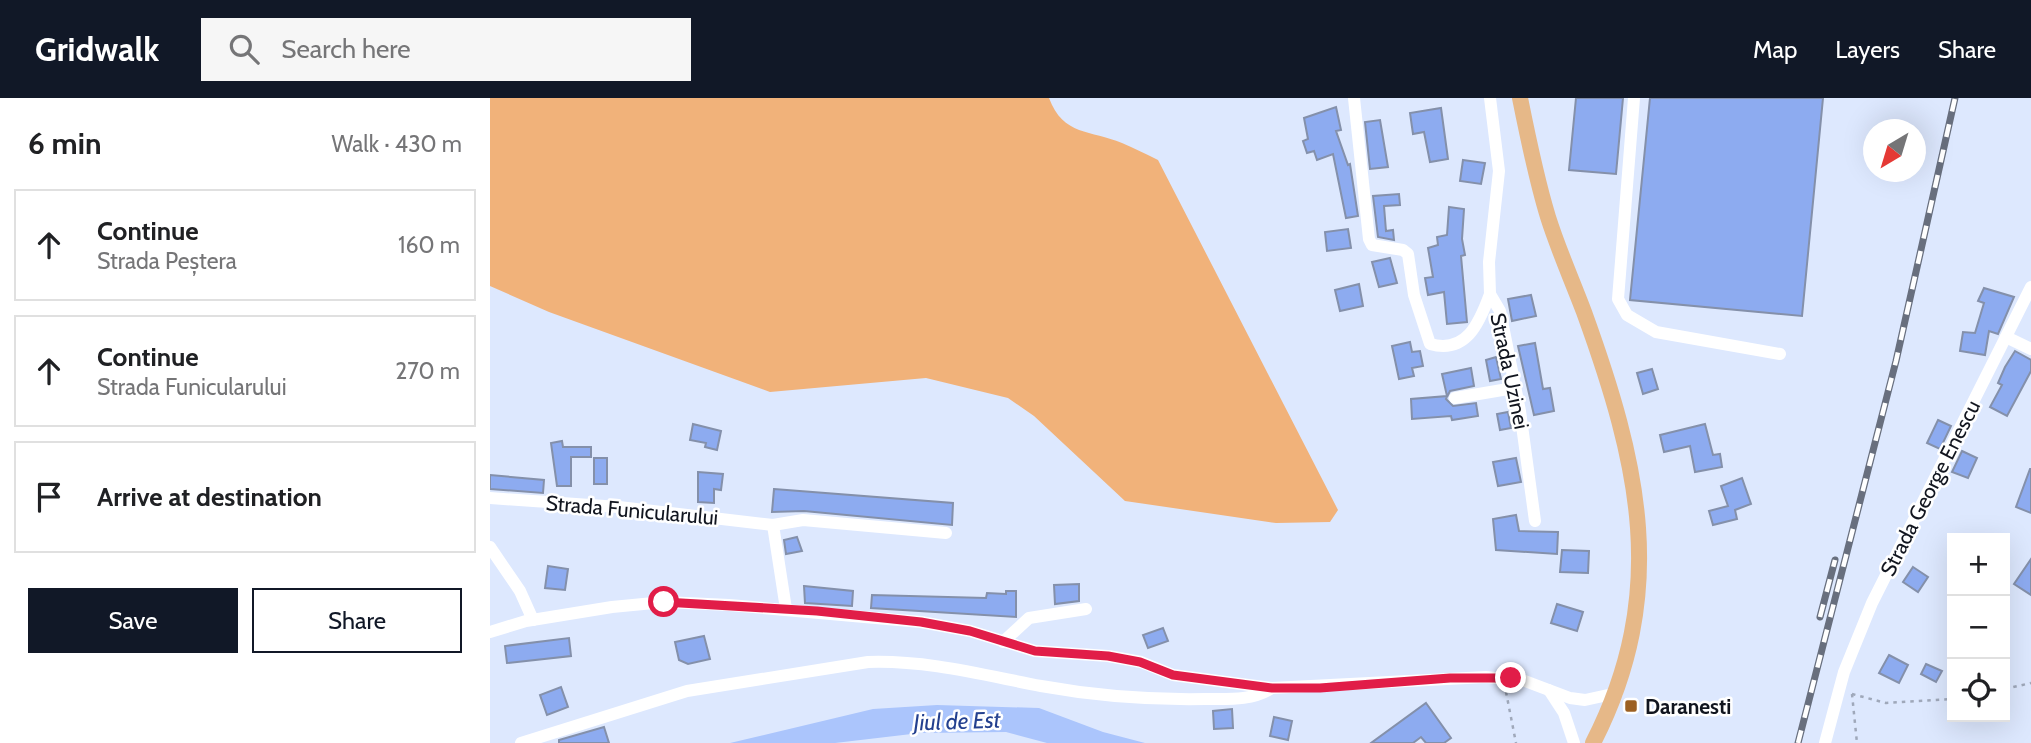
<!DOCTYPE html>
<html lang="en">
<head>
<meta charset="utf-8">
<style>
  body { margin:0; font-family:Cabin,sans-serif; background:#f6f6f6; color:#202124 }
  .controls { position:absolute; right:21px; bottom:21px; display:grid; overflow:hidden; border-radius:0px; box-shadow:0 7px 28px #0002 }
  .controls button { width:63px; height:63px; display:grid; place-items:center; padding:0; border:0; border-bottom:2px solid #e0e0e0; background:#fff; color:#202124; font:35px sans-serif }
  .compass { position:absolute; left:1373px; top:21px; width:63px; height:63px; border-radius:50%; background:#fff; box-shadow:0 7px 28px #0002; rotate:218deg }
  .stop { position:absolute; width:21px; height:21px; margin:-16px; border:5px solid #e11d48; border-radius:50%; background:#fff }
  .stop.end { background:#e11d48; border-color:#fff; box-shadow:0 2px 7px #0008 }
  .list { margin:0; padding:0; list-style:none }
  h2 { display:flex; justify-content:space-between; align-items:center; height:91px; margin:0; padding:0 28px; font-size:30px }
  h2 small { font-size:23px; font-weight:400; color:#757577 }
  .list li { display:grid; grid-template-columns:46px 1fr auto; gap:21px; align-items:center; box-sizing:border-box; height:112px; margin:0 14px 14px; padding:0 14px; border:2px solid #e0e0e0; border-radius:0px }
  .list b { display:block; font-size:26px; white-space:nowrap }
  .list p { margin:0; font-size:23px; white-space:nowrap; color:#757577 }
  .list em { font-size:23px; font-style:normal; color:#757577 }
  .actions { display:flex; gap:14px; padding:21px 28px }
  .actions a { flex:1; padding:16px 0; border:2px solid #111827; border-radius:0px; text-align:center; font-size:24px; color:#111827 }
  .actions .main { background:#111827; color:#fff }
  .icon { flex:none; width:38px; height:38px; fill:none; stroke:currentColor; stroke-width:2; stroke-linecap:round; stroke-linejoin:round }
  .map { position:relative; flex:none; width:1541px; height:645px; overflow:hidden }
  header { display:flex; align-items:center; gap:42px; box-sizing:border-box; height:98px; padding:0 35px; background:#111827; color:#fff }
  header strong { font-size:33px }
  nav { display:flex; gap:38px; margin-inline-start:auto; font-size:24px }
  .search { width:490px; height:63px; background:#f6f6f6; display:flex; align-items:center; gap:18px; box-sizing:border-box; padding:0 24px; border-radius:0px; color:#757577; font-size:26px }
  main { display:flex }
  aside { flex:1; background:#fff }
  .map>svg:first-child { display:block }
  .green { fill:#f1b27a }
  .water { fill:#abc5fc }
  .building { fill:#8dabf0; stroke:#8490aa; stroke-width:2 }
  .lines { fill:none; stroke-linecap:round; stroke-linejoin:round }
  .path { stroke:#9fa8ba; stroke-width:2.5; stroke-dasharray:3.5 5; stroke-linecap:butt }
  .minor { stroke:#fff; stroke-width:12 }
  .major { stroke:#e6b888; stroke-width:16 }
  .rail-casing { stroke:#686f7e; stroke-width:7 }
  .rail { stroke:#fff; stroke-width:4.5; stroke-dasharray:13; stroke-linecap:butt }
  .route { stroke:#e11d48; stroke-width:9 }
  .poi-dot { fill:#9c6022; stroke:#fff; stroke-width:2.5 }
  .labels { text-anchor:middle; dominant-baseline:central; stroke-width:5; stroke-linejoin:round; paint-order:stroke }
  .street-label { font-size:21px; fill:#11151f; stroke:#fff }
  .poi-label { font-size:21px; font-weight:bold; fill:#11151f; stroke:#fff; text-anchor:start }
  .water-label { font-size:23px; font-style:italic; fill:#23408f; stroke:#fff }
</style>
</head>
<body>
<header>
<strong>Gridwalk</strong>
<div class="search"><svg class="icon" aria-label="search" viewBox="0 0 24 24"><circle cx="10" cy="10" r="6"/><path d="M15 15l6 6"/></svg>Search here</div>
<nav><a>Map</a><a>Layers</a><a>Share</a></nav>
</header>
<main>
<aside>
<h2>6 min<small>Walk · 430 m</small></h2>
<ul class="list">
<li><svg class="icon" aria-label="ahead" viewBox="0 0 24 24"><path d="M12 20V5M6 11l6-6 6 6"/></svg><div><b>Continue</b><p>Strada Peștera</p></div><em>160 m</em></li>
<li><svg class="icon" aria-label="ahead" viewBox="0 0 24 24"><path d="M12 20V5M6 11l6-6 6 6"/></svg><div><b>Continue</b><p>Strada Funicularului</p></div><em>270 m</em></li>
<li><svg class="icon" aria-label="arrive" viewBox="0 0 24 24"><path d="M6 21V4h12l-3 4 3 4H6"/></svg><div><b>Arrive at destination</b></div></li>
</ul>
<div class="actions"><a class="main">Save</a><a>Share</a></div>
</aside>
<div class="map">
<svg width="1541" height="645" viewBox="0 0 1541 645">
  <rect width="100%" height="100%" fill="#dde8fe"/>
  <!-- green -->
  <path class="green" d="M 0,0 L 559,0 C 573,38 601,32 632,45 C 644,50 656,56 668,62 L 848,412 L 840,424 L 786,425 L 635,403 L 544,318 L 518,300 L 436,280 L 280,294 L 59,214 L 0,188 Z"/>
  <!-- water -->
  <path class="water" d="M 447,607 L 549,610 L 613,634 L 655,645 L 557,645 L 516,634 L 430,635 L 345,645 L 240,645 L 383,611 Z"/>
  <!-- building -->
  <g class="building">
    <path d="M 1086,0 L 1133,0 L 1126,76 L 1079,72 Z"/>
    <path d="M 1160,0 L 1333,0 L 1312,218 L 1140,202 Z"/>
    <path d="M 846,9 L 851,32 L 846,33 L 858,67 L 860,66 L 868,118 L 856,120 L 843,56 L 827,62 L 824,53 L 817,55 L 813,43 L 818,41 L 814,20 Z"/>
    <path d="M 951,10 L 958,61 L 940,64 L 934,34 L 923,36 L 920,15 Z"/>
    <path d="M 890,22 L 898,69 L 880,71 L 875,24 Z"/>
    <path d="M 973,62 L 995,65 L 991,86 L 970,83 Z"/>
    <path d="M 909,96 L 910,107 L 894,108 L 896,133 L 903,132 L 904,142 L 888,139 L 883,98 Z"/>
    <path d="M 959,109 L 974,111 L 972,141 L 975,157 L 971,158 L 977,224 L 957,226 L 954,194 L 938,197 L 935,180 L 943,179 L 938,150 L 948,147 L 947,139 L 957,137 Z"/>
    <path d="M 858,131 L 861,150 L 837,153 L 835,134 Z"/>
    <path d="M 900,160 L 907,185 L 889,189 L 882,164 Z"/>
    <path d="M 869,186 L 873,208 L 850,213 L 845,192 Z"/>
    <path d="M 1494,190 L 1524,199 L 1508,236 L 1499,233 L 1495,257 L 1470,253 L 1473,234 L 1485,235 L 1494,205 L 1488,203 Z"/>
    <path d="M 1041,197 L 1046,218 L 1022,223 L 1018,201 Z"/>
    <path d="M 920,244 L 922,254 L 930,253 L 933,268 L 922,270 L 924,278 L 909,281 L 902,248 Z"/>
    <path d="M 1045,245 L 1053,291 L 1060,290 L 1064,313 L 1044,317 L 1028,248 Z"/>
    <path d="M 1525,253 L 1541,262 L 1541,273 L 1517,318 L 1500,309 L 1512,287 L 1508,285 L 1515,269 Z"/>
    <path d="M 1006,259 L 1011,281 L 1000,283 L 996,262 Z"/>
    <path d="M 981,270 L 984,288 L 960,293 L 956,301 L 963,308 L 986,305 L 988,318 L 962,322 L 961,318 L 922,321 L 921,301 L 957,298 L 952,276 Z"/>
    <path d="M 1162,271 L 1168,291 L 1153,296 L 1147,275 Z"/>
    <path d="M 1018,314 L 1021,330 L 1010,332 L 1007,316 Z"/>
    <path d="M 1448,322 L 1461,328 L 1450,351 L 1437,345 Z"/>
    <path d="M 203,326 L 231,333 L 227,352 L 215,349 L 216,345 L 200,342 Z"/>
    <path d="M 1215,326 L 1223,357 L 1230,356 L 1232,369 L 1205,374 L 1200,348 L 1174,354 L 1170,337 Z"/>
    <path d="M 72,343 L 73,349 L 101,349 L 101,359 L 81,359 L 81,388 L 67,388 L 61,345 Z"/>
    <path d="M 1472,353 L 1487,360 L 1478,380 L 1462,374 Z"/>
    <rect x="104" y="360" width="13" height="26"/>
    <path d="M 1026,360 L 1031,384 L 1008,388 L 1003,364 Z"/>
    <path d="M 1540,371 L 1541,371 L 1541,415 L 1526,409 Z"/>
    <path d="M 208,374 L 233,376 L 231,392 L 224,391 L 224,405 L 208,404 Z"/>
    <path d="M 0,377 L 54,382 L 53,395 L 0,391 Z"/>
    <path d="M 1252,380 L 1261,406 L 1245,412 L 1247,421 L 1223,427 L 1219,413 L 1238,408 L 1231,388 Z"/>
    <path d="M 284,391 L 463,405 L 462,427 L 314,413 L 282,414 Z"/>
    <path d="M 1026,417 L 1029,433 L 1068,434 L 1067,456 L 1006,452 L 1003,421 Z"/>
    <path d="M 307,439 L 312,453 L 296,456 L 294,442 Z"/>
    <path d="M 1072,452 L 1099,453 L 1098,475 L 1070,474 Z"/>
    <path d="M 1541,461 L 1541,497 L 1524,486 Z"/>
    <path d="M 58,468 L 78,471 L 75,492 L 55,490 Z"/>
    <path d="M 1423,469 L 1438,479 L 1428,494 L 1413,484 Z"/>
    <path d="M 589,486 L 589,503 L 565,506 L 564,487 Z"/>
    <path d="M 314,488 L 363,493 L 362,508 L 315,505 Z"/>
    <path d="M 516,493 L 526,493 L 526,519 L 381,510 L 382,497 L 496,500 L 497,495 L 516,496 Z"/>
    <path d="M 1067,506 L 1093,514 L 1087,533 L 1061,525 Z"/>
    <path d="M 673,530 L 678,543 L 658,550 L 653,537 Z"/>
    <path d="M 214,538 L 220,561 L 198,566 L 189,562 L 185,544 Z"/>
    <path d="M 79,540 L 81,558 L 17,565 L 15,548 Z"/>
    <path d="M 1399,557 L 1418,567 L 1409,585 L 1389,575 Z"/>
    <path d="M 1436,566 L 1452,573 L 1446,584 L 1431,576 Z"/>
    <path d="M 71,589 L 78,609 L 57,617 L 50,597 Z"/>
    <path d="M 936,605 L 961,640 L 954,645 L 936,645 L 931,639 L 923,645 L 881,645 Z"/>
    <path d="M 742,611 L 743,630 L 724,631 L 723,613 Z"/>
    <path d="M 784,619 L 802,623 L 798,642 L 780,638 Z"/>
    <path d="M 114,629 L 119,645 L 69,645 L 69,642 Z"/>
  </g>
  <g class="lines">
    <!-- path -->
    <g class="path">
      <path d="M 1515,591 L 1541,585"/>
      <path d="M 1016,594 L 1026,645"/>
      <path d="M 1362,596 L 1396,605 L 1462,601"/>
      <path d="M 1362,596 L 1367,645"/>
    </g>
    <!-- minor -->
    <g class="minor">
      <path d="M 864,0 L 879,141 L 882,147 L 913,152 L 918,156 L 924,197 L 940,246 C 976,256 989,226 1000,196"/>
      <path d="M 1000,0 L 1009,73 L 999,164 L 1000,196 L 1010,213 L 1030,313 L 1045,423"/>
      <path d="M 1144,0 L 1128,201 L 1137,217 L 1166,234 L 1290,256"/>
      <path d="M 1516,239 L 1541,251"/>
      <path d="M 965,300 L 1024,290"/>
      <path d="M 0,400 L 129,409 L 283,427 L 313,422 L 456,435"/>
      <path d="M 283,427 L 296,511"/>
      <path d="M 0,449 L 30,493 L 43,522"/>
      <path d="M 0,534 L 36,523 L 122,509 L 174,504 L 239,507 L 431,524 L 480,533 L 545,553 L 618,558 L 651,564 L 683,577 L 782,590 L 996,579 L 1035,583 L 1080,600 L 1095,602 L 1127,595"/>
      <path d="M 513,544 L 539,520 L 596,511"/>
      <path d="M 1059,592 L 1074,615 L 1084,645"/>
      <path d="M 31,645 L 197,593 L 378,564 C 437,562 493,577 551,588 C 606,598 659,602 715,601 C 738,601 762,603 782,590"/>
      <path d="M 1335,645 L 1354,574 L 1382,505 L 1541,189"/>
    </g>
    <!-- major -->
    <path class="major" d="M 1030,0 C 1038,40 1046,80 1058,119 C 1068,151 1082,182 1094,214 C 1149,366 1180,494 1103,645"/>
    <!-- rail casing -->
    <g class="rail-casing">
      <g id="rail">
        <path d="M 1330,519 L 1345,462"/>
        <path d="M 1308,645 L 1406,263 L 1465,0"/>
      </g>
    </g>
    <!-- rail -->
    <use href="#rail" class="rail"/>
  </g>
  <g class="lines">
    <!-- route -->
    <path class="route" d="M 174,504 L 327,513 L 431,524 L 480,533 L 545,553 L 618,558 L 650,564 L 683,577 L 782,590 L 830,590 L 960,580 L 1021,580"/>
  </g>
  <!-- markers -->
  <rect class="poi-dot" x="1134" y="601" width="14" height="14" rx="3.5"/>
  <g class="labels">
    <!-- street labels -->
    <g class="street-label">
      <text transform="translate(1020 273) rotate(78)">Strada Uzinei</text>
      <text transform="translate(1440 390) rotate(-63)">Strada George Enescu</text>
      <text transform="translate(142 412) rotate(5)">Strada Funicularului</text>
    </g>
    <!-- poi labels -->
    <g class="poi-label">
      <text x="1155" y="608">Daranesti</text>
    </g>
    <!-- water labels -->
    <g class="water-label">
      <text transform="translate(467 623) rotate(-2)">Jiul de Est</text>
    </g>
  </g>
</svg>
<div class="controls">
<button>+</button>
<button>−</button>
<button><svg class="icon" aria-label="locate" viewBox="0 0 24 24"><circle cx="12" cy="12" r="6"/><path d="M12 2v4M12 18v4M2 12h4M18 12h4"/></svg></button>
</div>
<svg class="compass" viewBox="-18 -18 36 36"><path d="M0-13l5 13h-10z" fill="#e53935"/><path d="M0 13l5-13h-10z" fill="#757577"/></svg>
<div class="stop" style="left:174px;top:504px"></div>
<div class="stop end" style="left:1021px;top:580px"></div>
</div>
</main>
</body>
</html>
